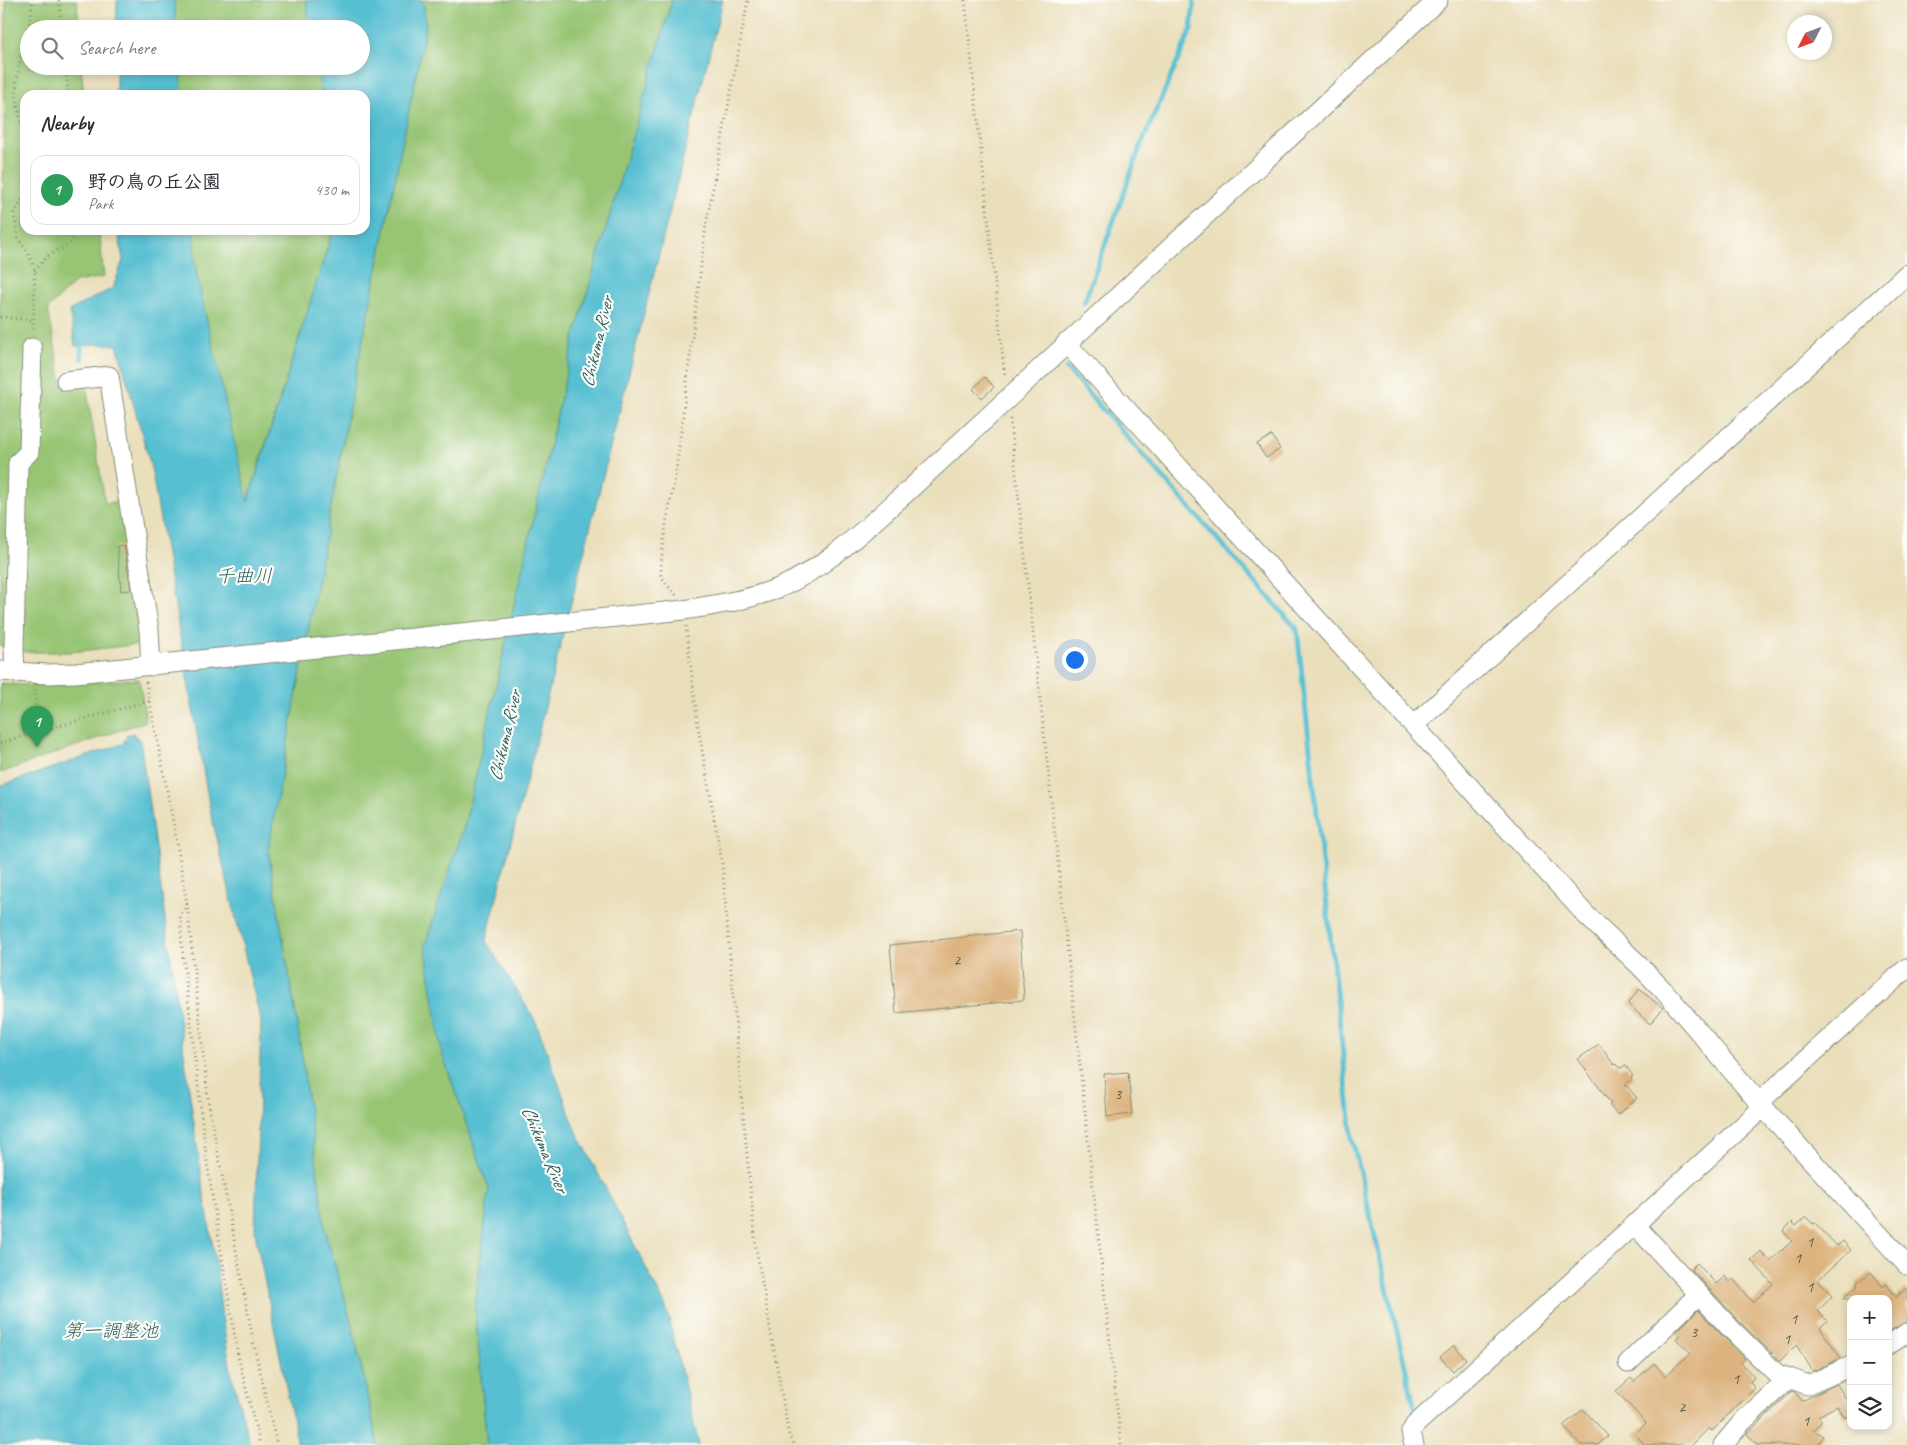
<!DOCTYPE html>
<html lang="en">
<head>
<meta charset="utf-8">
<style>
  body { margin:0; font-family:Caveat,"Klee One",sans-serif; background:#f7f7f7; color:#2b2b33 }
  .controls { position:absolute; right:15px; bottom:15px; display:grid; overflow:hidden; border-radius:10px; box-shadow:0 2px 8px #0003 }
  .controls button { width:45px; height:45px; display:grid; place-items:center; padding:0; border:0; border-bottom:1px solid #e1e1e2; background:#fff; color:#2b2b33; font:25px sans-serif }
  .compass { position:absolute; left:1787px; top:15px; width:45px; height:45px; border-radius:50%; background:#fff; box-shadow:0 2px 8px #0003; rotate:228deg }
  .you { position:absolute; left:1074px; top:659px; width:18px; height:18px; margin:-12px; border:4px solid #fff; border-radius:50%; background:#1a73e8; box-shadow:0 0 0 8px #1a73e833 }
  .badge { display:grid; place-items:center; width:32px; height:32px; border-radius:50%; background:#c8321e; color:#fff; font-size:16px; font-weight:700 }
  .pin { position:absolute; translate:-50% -41px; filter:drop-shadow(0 1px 2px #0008) }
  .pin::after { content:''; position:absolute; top:26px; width:18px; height:15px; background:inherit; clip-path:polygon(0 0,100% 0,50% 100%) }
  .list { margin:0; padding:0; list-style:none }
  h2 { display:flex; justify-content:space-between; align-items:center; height:65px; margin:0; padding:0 20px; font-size:21px }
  h2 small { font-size:16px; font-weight:400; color:#7c7c81 }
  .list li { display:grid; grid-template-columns:32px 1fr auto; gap:15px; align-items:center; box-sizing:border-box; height:70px; margin:0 10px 10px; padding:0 10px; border:1px solid #e1e1e2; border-radius:15px }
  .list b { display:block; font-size:19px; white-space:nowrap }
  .list p { margin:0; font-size:16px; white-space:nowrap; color:#7c7c81 }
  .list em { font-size:16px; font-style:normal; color:#7c7c81 }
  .icon { flex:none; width:28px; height:28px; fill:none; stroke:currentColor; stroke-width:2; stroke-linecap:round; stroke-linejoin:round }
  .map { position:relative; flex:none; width:1907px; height:1445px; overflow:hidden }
  .search { position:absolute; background:#fff; box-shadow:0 2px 8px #0003; left:20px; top:20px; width:350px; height:55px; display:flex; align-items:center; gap:12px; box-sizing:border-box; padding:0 18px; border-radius:28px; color:#7c7c81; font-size:19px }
  .panel { position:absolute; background:#fff; box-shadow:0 2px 8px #0003; left:20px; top:90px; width:350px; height:145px; border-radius:15px }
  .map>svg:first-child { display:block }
  .green { fill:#97c573; stroke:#5b8154 }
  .water { fill:#56bfd2; stroke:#3a7e83 }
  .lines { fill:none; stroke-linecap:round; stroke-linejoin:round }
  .stream { stroke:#56bfd2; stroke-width:5 }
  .building { fill:#ddb47f }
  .minor-casing { stroke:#848e78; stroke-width:21 }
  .path { stroke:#848e78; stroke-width:3; stroke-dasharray:1 4; stroke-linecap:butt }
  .minor { stroke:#fff; stroke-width:19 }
  .labels { text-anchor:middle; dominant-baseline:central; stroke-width:4.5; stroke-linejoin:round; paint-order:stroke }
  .number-label { font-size:15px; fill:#4e5b47 }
  .water-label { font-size:19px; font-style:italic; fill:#306463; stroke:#fdfcf7 }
</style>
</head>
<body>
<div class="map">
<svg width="1907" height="1445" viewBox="0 0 1907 1445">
  <rect width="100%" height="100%" fill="#fdfcf7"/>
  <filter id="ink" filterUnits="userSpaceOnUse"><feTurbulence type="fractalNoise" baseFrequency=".02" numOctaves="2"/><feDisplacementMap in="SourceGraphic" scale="10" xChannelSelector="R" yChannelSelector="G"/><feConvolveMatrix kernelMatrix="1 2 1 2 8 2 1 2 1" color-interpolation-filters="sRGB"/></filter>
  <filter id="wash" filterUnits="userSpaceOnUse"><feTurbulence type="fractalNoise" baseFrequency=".0096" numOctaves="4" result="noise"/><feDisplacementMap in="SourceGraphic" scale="20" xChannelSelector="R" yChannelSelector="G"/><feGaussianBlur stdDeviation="1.12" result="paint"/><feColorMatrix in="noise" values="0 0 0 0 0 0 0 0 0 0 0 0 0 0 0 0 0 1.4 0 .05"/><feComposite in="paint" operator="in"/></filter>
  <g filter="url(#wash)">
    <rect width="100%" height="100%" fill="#eadfbb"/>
    <!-- green -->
    <g class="green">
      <path d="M 6,0 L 77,0 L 79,29 L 29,29 L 29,66 L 81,66 L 84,95 L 25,95 L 25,230 L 99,230 L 104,277 L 75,282 L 48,309 L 62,385 L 86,385 L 105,503 L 126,501 L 142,644 L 71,652 L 26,652 L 0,646 L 0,260 L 3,203 Z"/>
      <path d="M 174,0 L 306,0 L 310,29 L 176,29 Z"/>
      <path d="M 423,0 L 672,0 L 575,335 L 465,824 L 425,945 L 442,1053 L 489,1189 L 475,1308 L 487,1445 L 378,1445 L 353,1329 L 326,1234 L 297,1022 L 268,849 L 351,398 L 426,26 Z"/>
      <path d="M 180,66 L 317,66 L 322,95 L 182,95 Z"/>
      <path d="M 193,230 L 333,230 L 247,503 L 196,272 Z"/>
      <path d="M 139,679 L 146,721 L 0,773 L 0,683 L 34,686 Z"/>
    </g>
    <!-- water -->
    <g class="water">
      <path d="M 117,0 L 174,0 L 176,29 L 116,29 Z"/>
      <path d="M 306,0 L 423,0 L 426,26 L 351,398 L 268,849 L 297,1022 L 326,1234 L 353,1329 L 378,1445 L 298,1445 L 255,1233 L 261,1022 L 210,810 L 151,467 L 117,345 L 99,344 L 75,346 L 70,310 L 113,288 L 123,260 L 118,230 L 193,230 L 196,272 L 248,502 L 333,230 L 365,230 L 365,95 L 322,95 L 317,66 L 361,66 L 361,29 L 310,29 Z"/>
      <path d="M 672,0 L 723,0 L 486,941 L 536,1022 L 575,1128 L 666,1307 L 699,1445 L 487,1445 L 475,1308 L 489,1189 L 442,1053 L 425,945 L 465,824 L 575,335 Z"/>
      <path d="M 116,66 L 180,66 L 182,95 L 116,95 Z"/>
      <path d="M 134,733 L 135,737 L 137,737 L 138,740 L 140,740 L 202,1181 L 217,1271 L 221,1310 L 231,1372 L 250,1445 L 0,1445 L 0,786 L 125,743 L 124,740 L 127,739 L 126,735 Z"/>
    </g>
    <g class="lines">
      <!-- stream -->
      <g class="stream">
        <path d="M 1084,303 L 1139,150 L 1191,30 L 1194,0"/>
        <path d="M 81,346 L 82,359"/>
        <path d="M 1066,368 L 1297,629 L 1352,1138 L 1417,1417"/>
        <path d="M 1420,1427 L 1424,1445"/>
      </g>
    </g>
    <g id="blocks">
      <!-- building -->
      <g class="building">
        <path d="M 985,377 L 994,387 L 982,398 L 973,389 Z"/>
        <path d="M 1272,435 L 1280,449 L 1266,458 L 1257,444 Z"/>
        <path d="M 124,545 L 131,590 L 121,591 L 117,546 Z"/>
        <path d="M 1020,931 L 1024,1000 L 896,1013 L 890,945 Z"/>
        <path d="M 1639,989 L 1663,1008 L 1650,1024 L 1628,1004 Z"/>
        <path d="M 1599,1044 L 1614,1065 L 1616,1064 L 1619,1068 L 1626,1066 L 1633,1076 L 1631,1077 L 1632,1079 L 1625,1084 L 1637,1098 L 1618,1115 L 1609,1105 L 1611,1104 L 1578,1059 Z"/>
        <path d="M 1128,1072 L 1132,1114 L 1107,1117 L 1104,1074 Z"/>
        <path d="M 1806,1217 L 1813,1224 L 1815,1223 L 1837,1246 L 1843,1241 L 1851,1250 L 1818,1280 L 1833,1295 L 1818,1311 L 1827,1321 L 1820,1328 L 1841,1358 L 1813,1371 L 1796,1345 L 1780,1361 L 1740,1322 L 1691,1269 L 1697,1263 L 1716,1284 L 1725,1276 L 1729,1282 L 1733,1279 L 1753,1302 L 1773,1284 L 1751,1260 L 1761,1251 L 1770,1261 L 1792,1241 L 1783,1231 L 1792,1222 L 1796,1226 Z"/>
        <path d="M 1871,1272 L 1883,1287 L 1886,1284 L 1896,1297 L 1907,1288 L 1907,1322 L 1888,1332 L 1888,1299 L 1842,1299 L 1858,1286 L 1856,1283 Z"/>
        <path d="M 1698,1310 L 1745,1359 L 1741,1363 L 1754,1377 L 1750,1382 L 1755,1388 L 1712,1431 L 1709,1428 L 1692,1445 L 1645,1445 L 1635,1434 L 1646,1423 L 1616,1391 L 1631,1378 L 1634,1381 L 1654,1363 L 1665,1376 L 1691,1353 L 1676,1339 L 1680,1335 L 1676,1332 Z"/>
        <path d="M 1454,1345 L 1466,1359 L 1453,1371 L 1440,1357 Z"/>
        <path d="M 1837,1384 L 1851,1408 L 1851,1414 L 1845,1418 L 1837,1406 L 1818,1416 L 1822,1421 L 1813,1430 L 1823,1436 L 1818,1445 L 1757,1445 L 1747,1434 L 1792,1391 L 1796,1393 L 1802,1401 Z"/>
        <path d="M 1583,1409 L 1608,1436 L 1598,1445 L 1581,1445 L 1563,1426 Z"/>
      </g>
    </g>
  </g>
  <g filter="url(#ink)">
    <use href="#blocks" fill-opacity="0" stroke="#848e78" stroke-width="1"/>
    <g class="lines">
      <!-- minor casing -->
      <g class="minor-casing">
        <g id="minor">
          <path d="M 1066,343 L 1586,915 L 1637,963 L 1665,992 L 1761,1105 L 1907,1265"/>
          <path d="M 66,381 L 109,376 L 149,630 L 151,666"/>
          <path d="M 0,671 L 47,674 L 75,673 L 684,610 C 716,605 750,600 781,587 C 830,565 869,525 909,490 L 1438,0"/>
          <path d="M 15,673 L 14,649 L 18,463 L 29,452 L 32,348"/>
          <path d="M 1414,725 L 1907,274"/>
          <path d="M 1634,1224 L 1732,1330 L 1777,1374 L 1789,1378"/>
          <path d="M 1888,1345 L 1907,1333"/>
          <path d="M 1628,1363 L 1699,1294"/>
          <path d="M 1414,1445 L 1411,1432 L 1415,1425 L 1758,1112 L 1766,1096 L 1907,968"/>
          <path d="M 1723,1445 L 1743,1421 L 1789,1378 L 1808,1385 L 1851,1366"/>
        </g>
      </g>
      <!-- path -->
      <g class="path">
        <path d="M 59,0 L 62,29"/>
        <path d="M 965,0 L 1005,378"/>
        <path d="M 65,66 L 69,95"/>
        <path d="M 25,131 C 4,87 28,45 33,0"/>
        <path d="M 25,196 L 14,213 L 18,239 L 28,252 L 35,271 L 33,332"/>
        <path d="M 35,271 C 39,266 43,259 48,256 C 61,247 72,247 78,230"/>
        <path d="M 0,317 L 33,320"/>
        <path d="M 1010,419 L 1121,1445"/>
        <path d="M 676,595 L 666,584 L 661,575 L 661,563 L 666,524 L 675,479 L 706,225 L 748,0"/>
        <path d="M 686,626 L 698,727 L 722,862 L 743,1113 L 756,1248 L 789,1436 L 795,1445"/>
        <path d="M 146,682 L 176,837 L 187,904 L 209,1106 L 254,1345 L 277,1445"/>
        <path d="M 37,732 L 149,701"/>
        <path d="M 0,743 L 37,732 L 35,689"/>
        <path d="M 187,904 L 180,915 L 182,947 L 207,1163 L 238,1356 L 260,1445"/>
      </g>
      <!-- minor -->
      <use href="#minor" class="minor"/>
    </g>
  </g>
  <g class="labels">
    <!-- number labels -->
    <g class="number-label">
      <text x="957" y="960">2</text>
      <text x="1118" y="1094">3</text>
      <text x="1810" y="1242">1</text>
      <text x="1798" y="1258">1</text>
      <text x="1810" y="1287">1</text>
      <text x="1794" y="1319">1</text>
      <text x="1694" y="1332">3</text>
      <text x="1787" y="1339">1</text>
      <text x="1736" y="1379">1</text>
      <text x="1682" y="1407">2</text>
      <text x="1806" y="1421">1</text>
    </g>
    <!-- water labels -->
    <g class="water-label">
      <text transform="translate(597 342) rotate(-77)">Chikuma River</text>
      <text x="244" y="576">千曲川</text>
      <text transform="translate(505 736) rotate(-77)">Chikuma River</text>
      <text transform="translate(545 1149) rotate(67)">Chikuma River</text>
      <text x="111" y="1331">第一調整池</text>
    </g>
  </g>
</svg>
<div class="controls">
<button>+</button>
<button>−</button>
<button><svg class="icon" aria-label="layers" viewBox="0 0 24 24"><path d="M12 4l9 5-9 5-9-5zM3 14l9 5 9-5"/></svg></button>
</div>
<svg class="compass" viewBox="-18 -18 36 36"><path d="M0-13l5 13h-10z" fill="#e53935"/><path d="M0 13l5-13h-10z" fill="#7c7c81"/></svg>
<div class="you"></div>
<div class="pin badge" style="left:37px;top:747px;background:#2e9e5b">1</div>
<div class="search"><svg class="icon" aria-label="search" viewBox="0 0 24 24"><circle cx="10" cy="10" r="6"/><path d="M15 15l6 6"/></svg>Search here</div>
<section class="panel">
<h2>Nearby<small></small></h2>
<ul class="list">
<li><span class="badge" style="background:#2e9e5b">1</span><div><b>野の鳥の丘公園</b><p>Park</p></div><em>430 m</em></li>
</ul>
</section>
</div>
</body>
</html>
